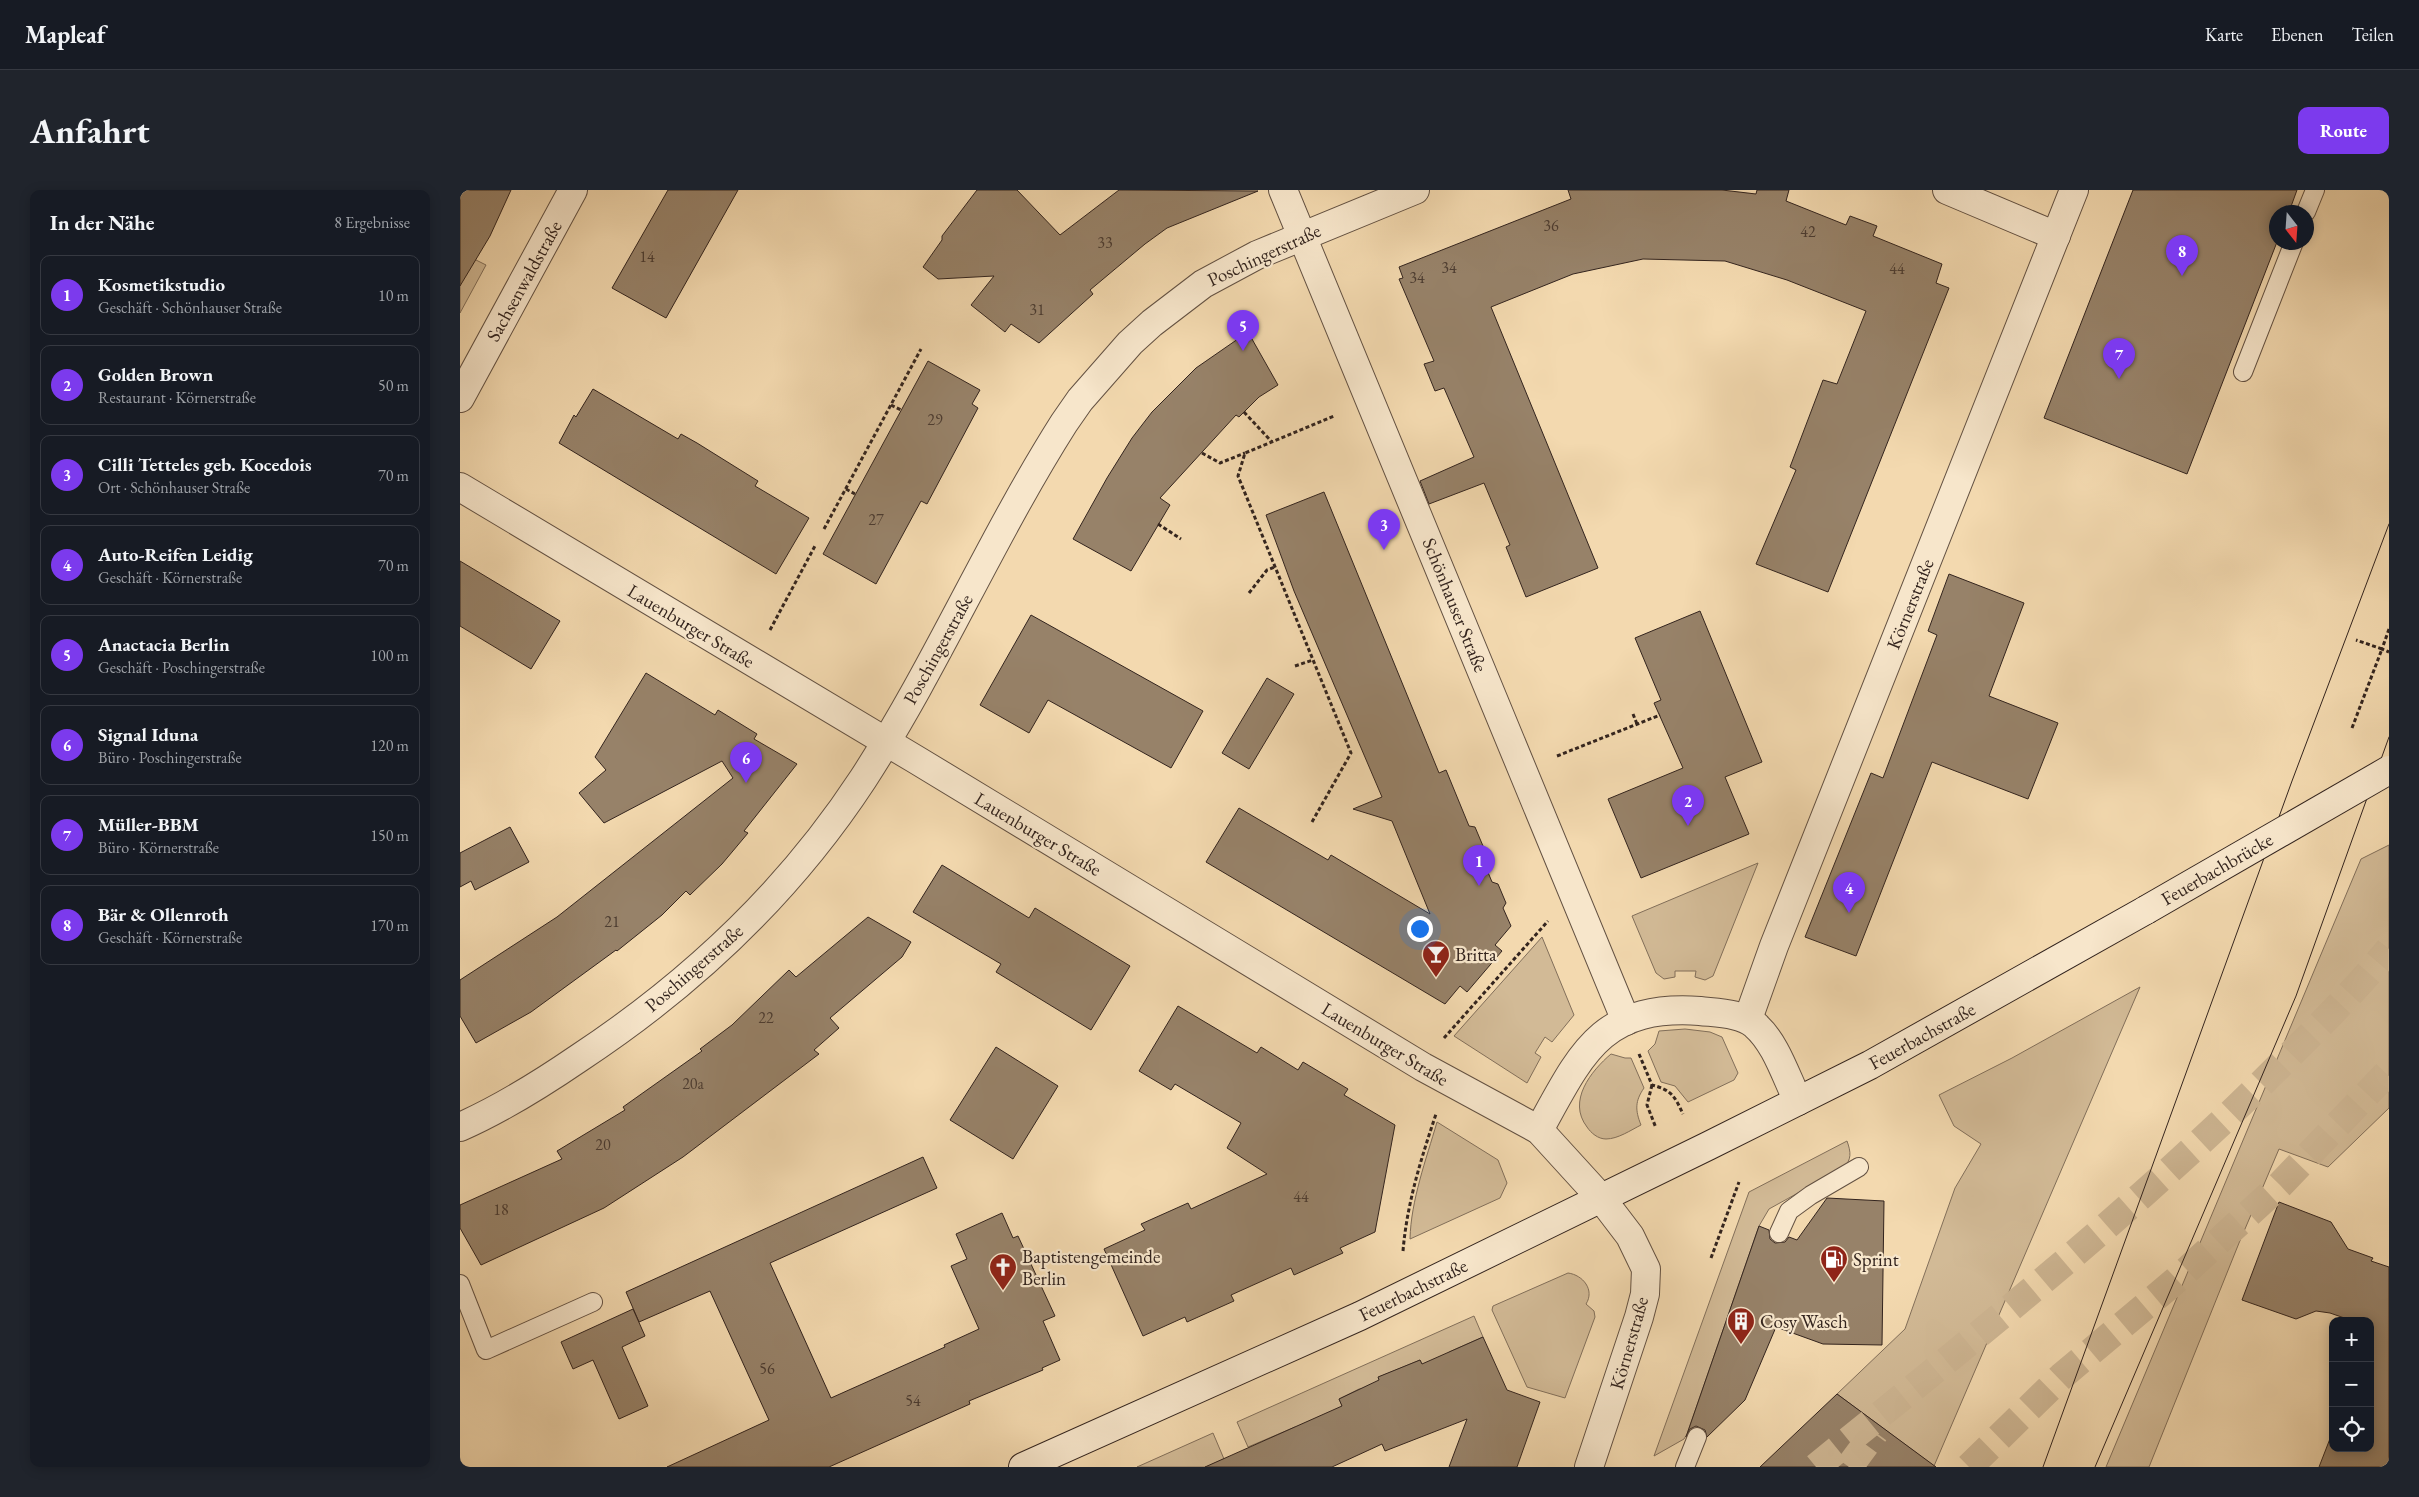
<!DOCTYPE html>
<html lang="de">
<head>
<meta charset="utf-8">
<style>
  body { margin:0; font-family:"EB Garamond",serif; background:#20242c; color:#f1f3f6 }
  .controls { position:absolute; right:15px; bottom:15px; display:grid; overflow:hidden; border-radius:10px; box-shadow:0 2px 12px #0003 }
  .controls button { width:45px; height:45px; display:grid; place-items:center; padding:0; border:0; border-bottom:1px solid #363941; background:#171b24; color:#f1f3f6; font:25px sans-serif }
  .compass { position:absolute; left:1809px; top:15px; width:45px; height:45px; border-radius:50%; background:#171b24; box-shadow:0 2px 12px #0003; rotate:163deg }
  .you { position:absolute; left:959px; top:738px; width:18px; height:18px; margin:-12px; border:4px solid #fff; border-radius:50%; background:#1a73e8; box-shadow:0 0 0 8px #1a73e833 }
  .badge { display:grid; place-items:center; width:32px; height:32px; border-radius:50%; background:#7c3aed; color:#fff; font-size:16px; font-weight:700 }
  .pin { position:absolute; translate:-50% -41px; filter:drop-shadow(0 1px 2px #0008) }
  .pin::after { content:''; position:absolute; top:26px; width:18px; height:15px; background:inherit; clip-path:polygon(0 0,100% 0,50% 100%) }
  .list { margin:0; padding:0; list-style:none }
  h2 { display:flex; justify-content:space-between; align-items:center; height:65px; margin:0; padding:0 20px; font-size:21px }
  h2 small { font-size:16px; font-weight:400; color:#9ea1a6 }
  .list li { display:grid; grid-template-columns:32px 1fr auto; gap:15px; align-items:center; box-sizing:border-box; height:80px; margin:0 10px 10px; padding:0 10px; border:1px solid #363941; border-radius:10px }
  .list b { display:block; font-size:19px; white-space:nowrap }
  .list p { margin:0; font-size:16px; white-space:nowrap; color:#9ea1a6 }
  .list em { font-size:16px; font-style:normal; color:#9ea1a6 }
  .icon { flex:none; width:28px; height:28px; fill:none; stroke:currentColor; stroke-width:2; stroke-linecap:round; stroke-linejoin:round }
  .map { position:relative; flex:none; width:1929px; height:1277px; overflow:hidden; border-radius:10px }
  header { display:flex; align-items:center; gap:30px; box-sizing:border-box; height:70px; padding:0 25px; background:#171b24; border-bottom:1px solid #363941 }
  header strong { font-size:24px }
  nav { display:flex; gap:28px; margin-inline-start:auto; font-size:18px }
  .intro { display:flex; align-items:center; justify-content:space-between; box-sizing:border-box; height:120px; padding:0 30px }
  h1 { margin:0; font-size:35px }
  .button { padding:12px 22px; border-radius:10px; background:#7c3aed; color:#fff; font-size:18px; font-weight:700 }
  main { display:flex; gap:30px; padding:0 30px }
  aside { flex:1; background:#171b24; border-radius:10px; box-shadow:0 2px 12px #0003 }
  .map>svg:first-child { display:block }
  .green { fill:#d2ba96; stroke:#826f5a }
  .building { fill:#978269; stroke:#33241e }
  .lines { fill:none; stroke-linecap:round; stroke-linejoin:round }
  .highway-tunnel { stroke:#cdb592; stroke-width:28; stroke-dasharray:28 14; stroke-linecap:butt }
  .lane-casing { stroke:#635142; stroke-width:20 }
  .street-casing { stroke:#635142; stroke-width:30 }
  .secondary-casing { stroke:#33241e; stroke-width:30 }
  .path { stroke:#33241e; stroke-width:3; stroke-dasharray:4 2.5; stroke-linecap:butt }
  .lane { stroke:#f7e6cb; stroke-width:18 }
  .street { stroke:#f7e6cb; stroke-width:28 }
  .secondary { stroke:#f7e6cb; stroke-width:28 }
  .tram { stroke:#33241e; stroke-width:1 }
  .secondary-bridge-casing { stroke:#33241e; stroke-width:30; stroke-linecap:butt }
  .secondary-bridge { stroke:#f7e6cb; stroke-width:28 }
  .labels { text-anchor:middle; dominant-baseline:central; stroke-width:4.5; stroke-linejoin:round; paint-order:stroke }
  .number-label { font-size:16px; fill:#4c3c31 }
  .street-label { font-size:19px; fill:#33241e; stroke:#f7e6cb }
  .poi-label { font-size:19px; fill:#33241e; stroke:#f7e6cb; text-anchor:start }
</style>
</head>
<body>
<header>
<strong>Mapleaf</strong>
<nav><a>Karte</a><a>Ebenen</a><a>Teilen</a></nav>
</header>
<div class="intro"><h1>Anfahrt</h1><a class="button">Route</a></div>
<main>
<aside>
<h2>In der Nähe<small>8 Ergebnisse</small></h2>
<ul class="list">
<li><span class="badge">1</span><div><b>Kosmetikstudio</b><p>Geschäft · Schönhauser Straße</p></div><em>10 m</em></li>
<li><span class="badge">2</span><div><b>Golden Brown</b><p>Restaurant · Körnerstraße</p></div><em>50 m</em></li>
<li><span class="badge">3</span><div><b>Cilli Tetteles geb. Kocedois</b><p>Ort · Schönhauser Straße</p></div><em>70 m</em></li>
<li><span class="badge">4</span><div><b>Auto-Reifen Leidig</b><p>Geschäft · Körnerstraße</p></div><em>70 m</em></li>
<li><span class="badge">5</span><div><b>Anactacia Berlin</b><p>Geschäft · Poschingerstraße</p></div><em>100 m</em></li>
<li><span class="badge">6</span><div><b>Signal Iduna</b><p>Büro · Poschingerstraße</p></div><em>120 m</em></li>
<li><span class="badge">7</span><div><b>Müller-BBM</b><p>Büro · Körnerstraße</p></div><em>150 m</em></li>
<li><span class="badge">8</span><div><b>Bär &amp; Ollenroth</b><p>Geschäft · Körnerstraße</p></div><em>170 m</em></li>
</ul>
</aside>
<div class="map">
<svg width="1929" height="1277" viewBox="0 0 1929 1277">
  <rect width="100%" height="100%" fill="#f3d9af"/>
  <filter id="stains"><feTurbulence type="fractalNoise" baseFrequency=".004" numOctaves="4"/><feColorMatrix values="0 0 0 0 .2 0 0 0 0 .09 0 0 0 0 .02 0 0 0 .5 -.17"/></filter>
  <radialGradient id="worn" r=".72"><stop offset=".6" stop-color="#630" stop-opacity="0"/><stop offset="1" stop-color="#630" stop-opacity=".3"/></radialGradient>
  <!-- green -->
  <g class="green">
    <path d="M 0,62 L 26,75 L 0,123 Z"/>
    <path d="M 1929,655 L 1929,918 L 1868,977 L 1819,959 L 1779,1053 L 1689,1277 L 1646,1277 L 1901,669 Z"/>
    <path d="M 1298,673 L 1253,786 L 1245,790 L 1235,787 L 1236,781 L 1215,781 L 1215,787 L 1204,789 L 1196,783 L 1172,726 Z"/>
    <path d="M 1082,747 L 1114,825 L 1092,852 L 1085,847 L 1075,863 L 1081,867 L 1067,893 L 994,846 Z"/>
    <path d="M 1680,797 L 1474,1276 L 1377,1204 L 1445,1139 L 1495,998 L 1521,954 L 1494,936 L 1479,905 L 1552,868 Z"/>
    <path d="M 1225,839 L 1250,842 L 1262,847 L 1278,883 L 1274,890 L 1228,912 L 1215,896 L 1201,892 L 1188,861 L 1195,854 L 1199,841 Z"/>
    <path d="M 1151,864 L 1165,868 L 1171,868 L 1184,898 C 1175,911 1175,920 1181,935 C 1171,940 1158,949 1146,949 C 1138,949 1131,943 1127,937 C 1107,911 1131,881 1151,864 Z"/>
    <path d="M 977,932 L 1038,970 L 1047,993 L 1040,1008 L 950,1049 C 951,1010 966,970 977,932 Z"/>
    <path d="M 1387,951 C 1391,962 1392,970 1383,978 L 1309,1019 L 1299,1036 L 1227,1244 L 1224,1249 L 1194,1266 L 1289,1002 Z"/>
    <path d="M 1108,1083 C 1123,1085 1135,1100 1126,1114 L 1134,1121 L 1135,1127 L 1105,1208 L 1067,1197 L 1032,1120 L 1033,1116 Z"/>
    <path d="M 1014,1126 L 1023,1147 L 989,1162 L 967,1187 L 960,1170 L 919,1187 L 923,1199 L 899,1199 L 879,1209 L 884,1220 L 838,1241 L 835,1237 L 788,1257 L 777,1232 Z"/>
    <path d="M 753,1243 L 764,1269 L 746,1277 L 677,1277 Z"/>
  </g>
  <!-- building -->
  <g class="building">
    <path d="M 0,0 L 51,0 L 30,46 L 0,96 Z"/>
    <path d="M 208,0 L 278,0 L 206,128 L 152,98 Z"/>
    <path d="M 517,0 L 557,0 L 600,45 L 659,0 L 798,1 L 707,38 L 685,54 L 630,100 L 633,104 L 579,153 L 551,134 L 545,142 L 511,115 L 534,86 L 478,89 L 463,77 L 482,50 L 482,46 Z"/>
    <path d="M 1108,0 L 1262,0 L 1296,4 L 1297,0 L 1329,0 L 1326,11 L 1386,35 L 1390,26 L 1417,36 L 1413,46 L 1482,74 L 1476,93 L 1489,98 L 1368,402 L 1296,374 L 1336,280 L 1330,277 L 1363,190 L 1377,194 L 1406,121 L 1327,90 L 1265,71 L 1183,69 L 1113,84 L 1031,117 L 1138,378 L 1066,407 L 1046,357 L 1050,355 L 1024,293 L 969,314 L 960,291 L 1014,267 L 984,198 L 975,201 L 964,174 L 974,171 L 939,89 L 943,88 L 939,77 L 1111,9 Z"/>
    <path d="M 1673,0 L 1837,0 L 1829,22 L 1816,22 L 1817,52 L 1727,284 L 1584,228 Z"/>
    <path d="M 788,142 L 818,195 L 799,207 L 779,227 L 776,225 L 700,308 L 710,315 L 671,381 L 613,349 L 647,288 L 672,248 L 692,222 L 736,178 Z"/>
    <path d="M 468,171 L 520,200 L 512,214 L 518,218 L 467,314 L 461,311 L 416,394 L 363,364 Z"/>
    <path d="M 133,199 L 218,249 L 221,244 L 237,253 L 298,291 L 295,296 L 349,328 L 316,384 L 99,253 L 114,225 L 116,227 Z"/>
    <path d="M 864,302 L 979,583 L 986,580 L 1009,636 L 1015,637 L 1023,656 L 1020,663 L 1032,692 L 1038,694 L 1046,713 L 1043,718 L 1051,736 L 1035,755 L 1042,761 L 1007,802 L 1000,796 L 985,814 L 746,672 L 779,618 L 868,670 L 871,665 L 970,724 L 932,631 L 893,619 L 922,607 L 834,401 L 806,325 Z"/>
    <path d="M 0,371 L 100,431 L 71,479 L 0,436 Z"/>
    <path d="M 1489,384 L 1564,413 L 1529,506 L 1598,533 L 1568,609 L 1472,572 L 1396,766 L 1345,747 L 1411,583 L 1423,588 L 1477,445 L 1468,441 Z"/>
    <path d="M 1240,421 L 1302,572 L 1265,587 L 1289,644 L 1181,688 L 1148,609 L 1223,578 L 1194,513 L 1201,510 L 1175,448 Z"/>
    <path d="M 571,425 L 743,521 L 711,578 L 588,510 L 569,543 L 520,515 Z"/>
    <path d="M 186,483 L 255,525 L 258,520 L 297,544 L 294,549 L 337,574 L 284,641 L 288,643 L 262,674 L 230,705 L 226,701 L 202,725 L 157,761 L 156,760 L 71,822 L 16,853 L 0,826 L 0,790 L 97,727 L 273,588 L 262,571 L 144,633 L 119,603 L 146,580 L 135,567 Z"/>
    <path d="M 807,488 L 834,504 L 789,579 L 762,563 Z"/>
    <path d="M 50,637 L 69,672 L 15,700 L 11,691 L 0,697 L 0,663 Z"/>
    <path d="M 482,675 L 569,728 L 575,718 L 670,776 L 631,840 L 536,782 L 541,774 L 453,722 Z"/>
    <path d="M 408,727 L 451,752 L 442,767 L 370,828 L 379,838 L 354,860 L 359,864 L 223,967 L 144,1018 L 21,1075 L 0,1038 L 0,1015 L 102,969 L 97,961 L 165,920 L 163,917 L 242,861 L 240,859 L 272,835 L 329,780 L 336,787 Z"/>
    <path d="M 718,816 L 797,863 L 801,857 L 838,880 L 843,872 L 888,899 L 884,905 L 935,935 L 915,1042 L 880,1058 L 883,1063 L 834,1085 L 831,1078 L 771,1105 L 774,1111 L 727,1132 L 725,1127 L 683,1146 L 644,1059 L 685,1040 L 681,1034 L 728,1013 L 731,1019 L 807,984 L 767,958 L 781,933 L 715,894 L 711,900 L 679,881 Z"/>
    <path d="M 536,857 L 598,896 L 553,969 L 490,930 Z"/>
    <path d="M 463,967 L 477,998 L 310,1073 L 371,1208 L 485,1157 L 484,1155 L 519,1139 L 491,1076 L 507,1069 L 496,1044 L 542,1023 L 553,1048 L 558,1046 L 595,1126 L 583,1131 L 600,1170 L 582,1178 L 583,1180 L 509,1211 L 510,1214 L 369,1277 L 207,1277 L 309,1230 L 250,1101 L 179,1132 L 166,1102 Z"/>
    <path d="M 1367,1008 L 1424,1011 L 1422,1155 L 1363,1154 L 1316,1137 L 1285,1210 L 1247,1247 L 1245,1240 L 1236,1236 L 1230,1239 L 1226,1247 L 1299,1036 L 1309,1040 L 1310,1049 L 1315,1053 L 1325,1052 L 1329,1047 L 1337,1050 Z"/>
    <path d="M 1819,1012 L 1871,1032 L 1888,1059 L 1913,1068 L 1911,1071 L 1929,1077 L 1929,1277 L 1859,1277 L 1873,1241 L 1873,1258 L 1910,1258 L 1910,1131 L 1893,1131 L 1870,1123 L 1856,1121 L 1836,1129 L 1782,1110 Z"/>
    <path d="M 173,1119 L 185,1146 L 162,1157 L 188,1216 L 159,1229 L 133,1170 L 113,1179 L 101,1152 Z"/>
    <path d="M 1023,1147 L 1047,1200 L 1080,1212 L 1057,1277 L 989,1277 L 1007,1229 L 925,1261 L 922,1254 L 872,1277 L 745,1277 L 882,1216 L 879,1209 L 919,1190 L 918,1187 L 960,1170 L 962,1174 Z"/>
    <path d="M 1377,1204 L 1476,1277 L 1300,1277 Z"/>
  </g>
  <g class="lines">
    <!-- highway-tunnel -->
    <g class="highway-tunnel">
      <path d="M 1356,1277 C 1507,1154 1659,1033 1798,897 C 1843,852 1889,808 1929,759"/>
      <path d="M 1389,1277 L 1415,1242"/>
      <path d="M 1509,1277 L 1602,1186 L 1714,1092 L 1820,995 L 1929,881"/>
    </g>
    <!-- lane casing -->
    <g class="lane-casing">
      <g id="lane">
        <path d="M 1846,22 L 1855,0"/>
        <path d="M 1783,182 L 1834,52"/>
        <path d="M 1319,1043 L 1329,1021 L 1351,1005 L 1399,977"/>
        <path d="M 0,1094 L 26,1160 L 133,1112"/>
        <path d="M 1225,1277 L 1237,1247"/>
      </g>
    </g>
    <!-- street casing -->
    <g class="street-casing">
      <g id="street">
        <path d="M 823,0 L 1166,831"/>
        <path d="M 1487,0 L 1596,46"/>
        <path d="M 0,208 L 113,0"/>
        <path d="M 0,297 L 455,569 L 963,877 L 1079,940 L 1141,1008 L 1170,1046 L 1186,1079 L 1185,1104 L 1179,1127 L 1129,1277"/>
        <path d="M 1288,829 L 1314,756 L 1614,0"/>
        <path d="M 0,937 C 43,918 81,894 119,868 C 231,794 329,702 403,589 C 477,475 531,348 604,233 L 620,210 L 670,153 L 692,133 L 743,94 L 797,65 L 955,0"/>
        <path d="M 1079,940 C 1121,864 1141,814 1240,821 C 1257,823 1282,823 1295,835 C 1316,853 1326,887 1338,911"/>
      </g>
    </g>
    <!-- secondary casing -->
    <g class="secondary-casing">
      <path id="secondary" d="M 563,1277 L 900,1126 L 1248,956 L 1410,875 L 1686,720"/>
    </g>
    <!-- path -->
    <g class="path">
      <path d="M 431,215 L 441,220"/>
      <path d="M 784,222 L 812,252"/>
      <path d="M 742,263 L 760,273 L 785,263"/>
      <path d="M 386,299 L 395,304"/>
      <path d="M 698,334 L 721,349"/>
      <path d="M 364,339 L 461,159"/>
      <path d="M 789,403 L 807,380 L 815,377"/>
      <path d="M 1929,439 L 1922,459 L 1929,462"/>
      <path d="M 310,440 L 356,354"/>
      <path d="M 835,476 L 853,470"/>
      <path d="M 1173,524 L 1177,534"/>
      <path d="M 1892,538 L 1922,459 L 1896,450"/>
      <path d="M 1097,566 L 1200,525"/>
      <path d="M 852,632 L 891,563 L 778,286 L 785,263 L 874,226"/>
      <path d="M 984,848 L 1088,731"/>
      <path d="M 1179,864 L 1192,895 C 1212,900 1215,907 1223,924"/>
      <path d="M 1192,895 L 1187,915 L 1196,938"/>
      <path d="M 943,1061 C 947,1013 961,969 976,924"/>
      <path d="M 1251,1068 L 1279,992"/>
    </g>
    <!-- lane -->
    <use href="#lane" class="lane"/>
    <!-- street -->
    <use href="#street" class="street"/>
    <!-- secondary -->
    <use href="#secondary" class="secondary"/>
    <!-- tram -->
    <g class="tram">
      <path d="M 1583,1277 L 1832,591 L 1929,334"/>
      <path d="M 1635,1277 L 1836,806 L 1929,547"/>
    </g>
    <!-- secondary-bridge casing -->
    <g class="secondary-bridge-casing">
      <path id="secondary-bridge" d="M 1686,720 L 1929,580"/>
    </g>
    <!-- secondary-bridge -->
    <use href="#secondary-bridge" class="secondary-bridge"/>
  </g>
  <!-- icons -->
  <defs>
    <g id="bar-pin" transform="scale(1.4375)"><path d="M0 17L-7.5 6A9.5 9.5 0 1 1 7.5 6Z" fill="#8f2418" stroke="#f7e6cb"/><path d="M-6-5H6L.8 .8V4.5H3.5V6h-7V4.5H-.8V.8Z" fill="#fff"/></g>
    <g id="fuel-pin" transform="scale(1.4375)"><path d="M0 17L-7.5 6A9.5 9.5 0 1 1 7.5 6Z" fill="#8f2418" stroke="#f7e6cb"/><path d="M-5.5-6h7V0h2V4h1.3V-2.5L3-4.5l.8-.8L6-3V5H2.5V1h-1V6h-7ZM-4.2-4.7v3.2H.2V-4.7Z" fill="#fff"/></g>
    <g id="church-pin" transform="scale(1.4375)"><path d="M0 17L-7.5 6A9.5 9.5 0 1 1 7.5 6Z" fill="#8f2418" stroke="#f7e6cb"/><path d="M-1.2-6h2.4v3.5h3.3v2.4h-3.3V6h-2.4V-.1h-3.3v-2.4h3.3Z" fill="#fff"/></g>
    <g id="building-pin" transform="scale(1.4375)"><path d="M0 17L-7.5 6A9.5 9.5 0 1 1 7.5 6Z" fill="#8f2418" stroke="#f7e6cb"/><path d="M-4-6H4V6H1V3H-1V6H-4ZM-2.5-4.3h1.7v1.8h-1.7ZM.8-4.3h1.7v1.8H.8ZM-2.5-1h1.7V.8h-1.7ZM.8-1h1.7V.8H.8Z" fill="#fff"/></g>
  </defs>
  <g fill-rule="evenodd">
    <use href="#bar-pin" x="976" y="764"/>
    <use href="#fuel-pin" x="1374" y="1069"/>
    <use href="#church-pin" x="543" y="1077"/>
    <use href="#building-pin" x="1281" y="1131"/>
  </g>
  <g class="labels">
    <!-- number labels -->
    <g class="number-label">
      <text x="1091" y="35">36</text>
      <text x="1348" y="41">42</text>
      <text x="645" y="52">33</text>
      <text x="187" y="66">14</text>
      <text x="989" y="77">34</text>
      <text x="1437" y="78">44</text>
      <text x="957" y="87">34</text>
      <text x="577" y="119">31</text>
      <text x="475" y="229">29</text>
      <text x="416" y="329">27</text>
      <text x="152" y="731">21</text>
      <text x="306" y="827">22</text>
      <text x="233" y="893">20a</text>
      <text x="143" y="954">20</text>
      <text x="841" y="1006">44</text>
      <text x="41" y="1019">18</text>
      <text x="307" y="1178">56</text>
      <text x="453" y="1210">54</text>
    </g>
    <!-- street labels -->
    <g class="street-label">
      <text transform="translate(804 65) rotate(-25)">Poschingerstraße</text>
      <text transform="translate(64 91) rotate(-61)">Sachsenwaldstraße</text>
      <text transform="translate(1450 414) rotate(-68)">Körnerstraße</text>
      <text transform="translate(995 415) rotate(68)">Schönhauser Straße</text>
      <text transform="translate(231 436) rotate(31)">Lauenburger Straße</text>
      <text transform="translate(478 459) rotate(-61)">Poschingerstraße</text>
      <text transform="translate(578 644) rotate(31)">Lauenburger Straße</text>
      <text transform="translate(1757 679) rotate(-30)">Feuerbachbrücke</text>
      <text transform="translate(234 778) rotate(-41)">Poschingerstraße</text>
      <text transform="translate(1462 846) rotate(-29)">Feuerbachstraße</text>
      <text transform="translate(925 854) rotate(31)">Lauenburger Straße</text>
      <text transform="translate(953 1100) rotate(-26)">Feuerbachstraße</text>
      <text transform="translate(1169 1153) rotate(-74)">Körnerstraße</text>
    </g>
    <!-- poi labels -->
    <g class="poi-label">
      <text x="995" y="764">Britta</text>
      <text x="562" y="1066">Baptistengemeinde<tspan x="562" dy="22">Berlin</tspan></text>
      <text x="1393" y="1069">Sprint</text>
      <text x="1300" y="1131">Cosy Wasch</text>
    </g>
  </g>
  <rect width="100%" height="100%" filter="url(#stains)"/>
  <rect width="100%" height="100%" fill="url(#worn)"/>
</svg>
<div class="controls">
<button>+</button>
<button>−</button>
<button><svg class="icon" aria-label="locate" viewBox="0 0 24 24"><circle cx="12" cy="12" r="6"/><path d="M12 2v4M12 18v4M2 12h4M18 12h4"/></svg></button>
</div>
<svg class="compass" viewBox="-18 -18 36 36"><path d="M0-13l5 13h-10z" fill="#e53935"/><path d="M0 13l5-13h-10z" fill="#9ea1a6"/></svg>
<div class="you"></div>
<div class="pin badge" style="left:1019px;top:696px">1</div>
<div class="pin badge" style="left:1228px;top:636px">2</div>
<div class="pin badge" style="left:924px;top:360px">3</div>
<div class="pin badge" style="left:1389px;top:723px">4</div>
<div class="pin badge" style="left:783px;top:161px">5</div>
<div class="pin badge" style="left:286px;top:593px">6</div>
<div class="pin badge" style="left:1659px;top:189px">7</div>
<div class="pin badge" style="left:1722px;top:86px">8</div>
</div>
</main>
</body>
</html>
